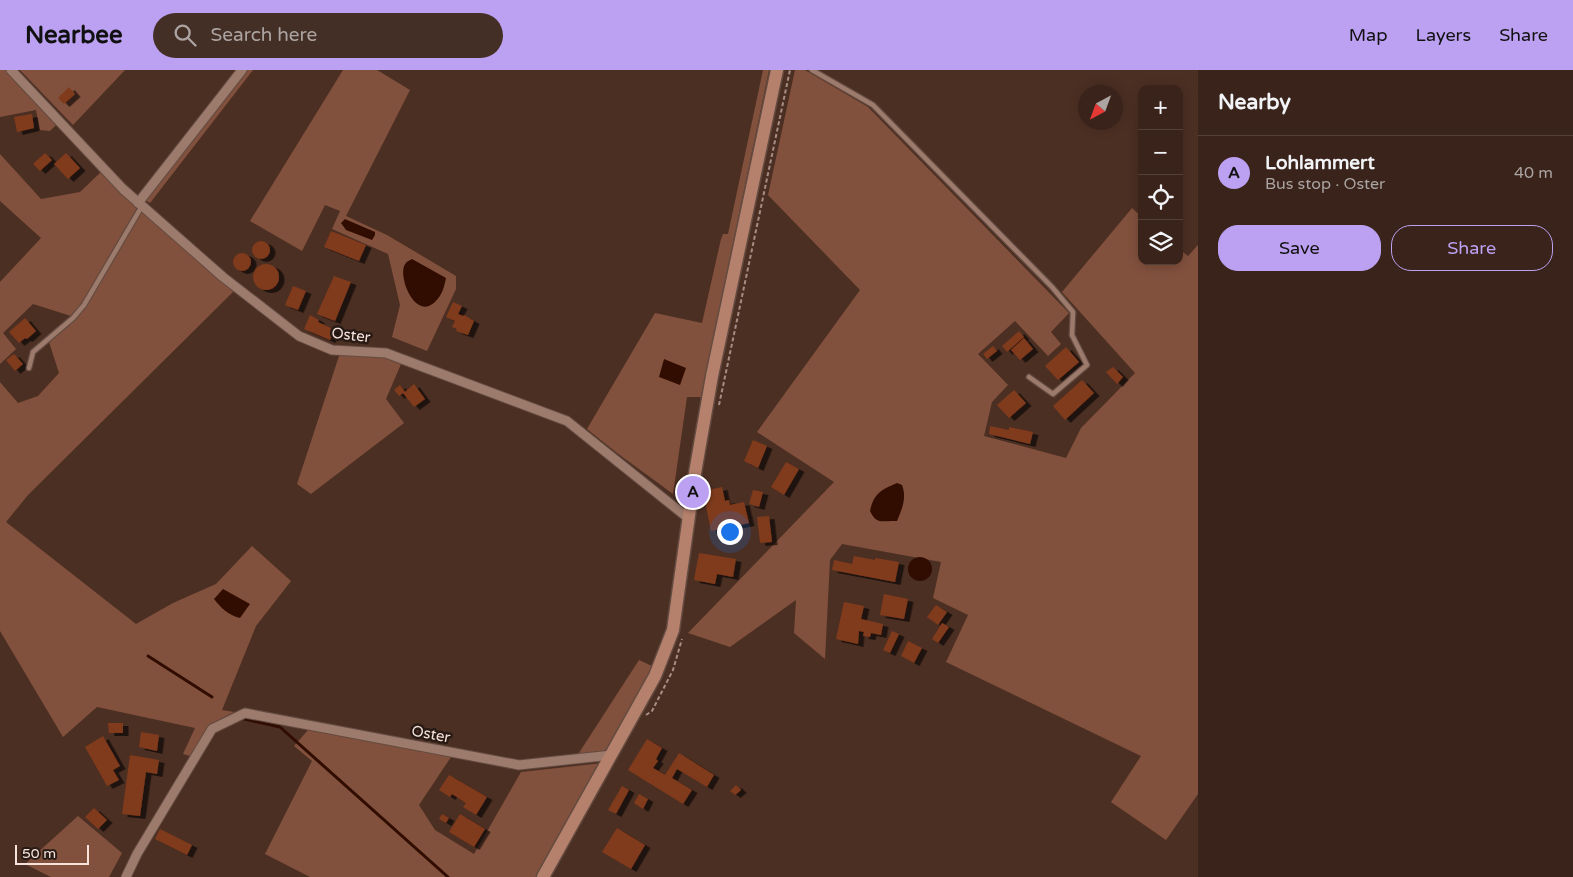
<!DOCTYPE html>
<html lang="en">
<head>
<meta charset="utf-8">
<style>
  body { margin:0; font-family:"Varela Round",sans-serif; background:#442f27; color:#f1f3f6 }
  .controls { position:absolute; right:15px; top:15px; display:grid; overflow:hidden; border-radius:10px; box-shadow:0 2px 12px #0003 }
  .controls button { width:45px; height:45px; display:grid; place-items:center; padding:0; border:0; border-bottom:1px solid #534039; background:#39231a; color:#f1f3f6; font:25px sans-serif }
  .compass { position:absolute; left:1078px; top:15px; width:45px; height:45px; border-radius:50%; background:#39231a; box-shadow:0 2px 12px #0003; rotate:221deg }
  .scale { position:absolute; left:15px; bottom:12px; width:74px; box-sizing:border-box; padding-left:5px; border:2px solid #f7e3db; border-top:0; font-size:14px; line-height:18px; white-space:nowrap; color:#f7e3db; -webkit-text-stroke:4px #281b16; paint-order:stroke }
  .you { position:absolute; left:729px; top:461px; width:18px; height:18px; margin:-12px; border:4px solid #fff; border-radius:50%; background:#1a73e8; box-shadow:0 0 0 8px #1a73e833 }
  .badge { display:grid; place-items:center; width:32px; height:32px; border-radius:50%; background:#bca0f2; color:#111; font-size:16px; font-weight:700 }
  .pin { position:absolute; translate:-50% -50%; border:2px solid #fff; box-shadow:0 1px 5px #0006 }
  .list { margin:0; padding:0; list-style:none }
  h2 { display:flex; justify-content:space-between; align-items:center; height:65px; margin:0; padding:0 20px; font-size:21px }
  h2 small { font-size:16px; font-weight:400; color:#aba4a2 }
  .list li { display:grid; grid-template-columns:32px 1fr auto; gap:15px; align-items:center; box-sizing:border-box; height:75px; padding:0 20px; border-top:1px solid #534039 }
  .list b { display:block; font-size:19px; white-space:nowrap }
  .list p { margin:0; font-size:16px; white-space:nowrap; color:#aba4a2 }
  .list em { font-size:16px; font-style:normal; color:#aba4a2 }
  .actions { display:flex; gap:10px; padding:15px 20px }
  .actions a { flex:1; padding:11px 0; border:1px solid #bca0f2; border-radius:20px; text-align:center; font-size:18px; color:#bca0f2 }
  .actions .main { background:#bca0f2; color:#111 }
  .icon { flex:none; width:28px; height:28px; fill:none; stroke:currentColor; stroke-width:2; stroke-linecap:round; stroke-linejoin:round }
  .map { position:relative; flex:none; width:1198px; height:807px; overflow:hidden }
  header { display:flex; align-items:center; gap:30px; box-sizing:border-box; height:70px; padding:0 25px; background:#bca0f2; color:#111 }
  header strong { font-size:24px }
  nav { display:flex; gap:28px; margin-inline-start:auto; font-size:18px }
  .search { width:350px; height:45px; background:#442f27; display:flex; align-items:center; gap:12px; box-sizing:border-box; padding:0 18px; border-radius:28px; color:#aba4a2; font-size:19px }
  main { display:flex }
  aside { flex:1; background:#39231a }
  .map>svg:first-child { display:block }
  .green { fill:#82513d }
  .water { fill:#310d01 }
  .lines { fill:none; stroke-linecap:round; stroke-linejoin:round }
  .stream { stroke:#310d01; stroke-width:3 }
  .building { fill:#803a1b; filter:url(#shadow) }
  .lane-casing { stroke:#644b41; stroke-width:7 }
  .street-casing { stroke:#644b41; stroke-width:11 }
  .secondary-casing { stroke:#644b41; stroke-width:15 }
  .path { stroke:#a68e84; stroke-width:2; stroke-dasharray:4 2.5; stroke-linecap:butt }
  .lane { stroke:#9c7a6c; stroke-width:4.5 }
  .street { stroke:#9c7a6c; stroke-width:9 }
  .secondary { stroke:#b5816c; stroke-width:12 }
  .labels { text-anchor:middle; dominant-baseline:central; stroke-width:5; stroke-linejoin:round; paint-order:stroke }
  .street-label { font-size:15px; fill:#f7e3db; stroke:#281b16 }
</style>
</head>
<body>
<header>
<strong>Nearbee</strong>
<div class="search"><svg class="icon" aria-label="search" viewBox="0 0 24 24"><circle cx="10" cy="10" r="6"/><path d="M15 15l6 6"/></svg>Search here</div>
<nav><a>Map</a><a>Layers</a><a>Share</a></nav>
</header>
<main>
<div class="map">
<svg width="1198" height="807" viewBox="0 0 1198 807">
  <defs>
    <filter id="shadow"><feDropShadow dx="5.5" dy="3" stdDeviation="0" flood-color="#0009"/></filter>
  </defs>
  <rect width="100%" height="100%" fill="#4c2f23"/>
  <!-- green -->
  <g class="green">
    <path d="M 0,0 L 6,0 L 56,55 L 50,61 L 40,60 L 36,40 L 0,47 Z"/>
    <path d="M 20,0 L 125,0 L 73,55 Z"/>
    <path d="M 247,0 L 253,0 L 150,133 L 145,130 Z"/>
    <path d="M 343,0 L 377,0 L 410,20 L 346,146 L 387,165 L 456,206 L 456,219 L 427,281 L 392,267 L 400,235 L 388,184 L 332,159 L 340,141 L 325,135 L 302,181 L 250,151 Z"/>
    <path d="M 763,0 L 769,0 L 701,327 L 687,327 L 673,424 L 617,383 L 587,359 L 655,243 L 702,253 L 721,169 L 723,164 L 728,164 Z"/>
    <path d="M 795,0 L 805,0 L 868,37 L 1069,243 L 1051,262 L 1061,274 L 1048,286 L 1015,251 L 978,284 L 1008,315 L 992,332 L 984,366 L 1066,388 L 1081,358 L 1135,303 L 1062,222 L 1132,138 L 1142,147 L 1142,191 L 1179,191 L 1179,179 L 1188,186 L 1198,175 L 1198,724 L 1166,770 L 1111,732 L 1141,686 L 946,592 L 968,545 L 933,528 L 941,492 L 842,474 L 830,490 L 825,589 L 794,563 L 796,530 L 730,577 L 688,563 L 834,412 L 757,362 L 860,220 L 768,125 Z"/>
    <path d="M 0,84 L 41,129 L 80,122 L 102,101 L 137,138 L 82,233 L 71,246 L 33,234 L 3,263 L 16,279 L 0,294 L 0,212 L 41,168 L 0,131 Z"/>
    <path d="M 142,141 L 234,221 L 28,425 L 6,452 L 136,554 L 173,533 L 216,514 L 252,476 L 291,511 L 256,556 L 222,640 L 234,642 L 209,655 L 190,686 L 183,684 L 195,658 L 97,637 L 63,667 L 0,561 L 0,312 L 18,333 L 38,326 L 59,303 L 49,272 L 73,251 L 86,235 Z"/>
    <path d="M 340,283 L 385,287 L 401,294 L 386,329 L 404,353 L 311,424 L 297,414 Z"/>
    <path d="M 639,590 L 654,597 L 608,682 L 577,686 Z"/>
    <path d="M 308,660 L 451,687 L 419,735 L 435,760 L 474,784 L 521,702 L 603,693 L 536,807 L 310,807 L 265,784 L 312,691 L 294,676 Z"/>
    <path d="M 78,746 L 122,783 L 109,807 L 51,807 L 25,794 Z"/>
  </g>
  <!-- water -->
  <g class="water">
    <path d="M 345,149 L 375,162 L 375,165 L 372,170 L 346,160 L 341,153 Z"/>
    <path d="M 412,189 L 446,208 C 444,218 442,225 435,232 C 414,252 396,202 406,193 C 406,192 412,189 412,189 Z"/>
    <path d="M 664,289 L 686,298 L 680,315 L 659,307 Z"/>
    <path d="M 897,413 L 902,415 C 907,428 902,439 897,451 C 884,450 877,456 870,441 C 874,423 881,420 897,413 Z"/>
    <circle cx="920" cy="499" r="12"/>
    <path d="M 223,519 L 250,534 L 240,548 C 228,545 221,538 214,529 Z"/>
  </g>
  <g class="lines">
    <!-- stream -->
    <g class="stream">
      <path d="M 148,586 L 212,627"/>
      <path d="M 240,648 L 280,657 L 448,807"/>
    </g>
  </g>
  <!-- building -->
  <g class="building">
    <path d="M 69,17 L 75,24 L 64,34 L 58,28 Z"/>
    <path d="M 32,44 L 34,58 L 17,62 L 14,47 Z"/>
    <path d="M 45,83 L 52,90 L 40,101 L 33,94 Z"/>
    <path d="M 66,83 L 80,98 L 68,109 L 54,94 Z"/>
    <path d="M 331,161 L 366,175 L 359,191 L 324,177 Z"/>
    <circle cx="261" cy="180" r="9"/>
    <circle cx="242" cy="192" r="9"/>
    <circle cx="266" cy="207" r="13"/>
    <path d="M 334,206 L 351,212 L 335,251 L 317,244 Z"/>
    <path d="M 293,216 L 306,221 L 298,240 L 285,235 Z"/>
    <path d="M 453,232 L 462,236 L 458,244 L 463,246 L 464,245 L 474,251 L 468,265 L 456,261 L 457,259 L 452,257 L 455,251 L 446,247 Z"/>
    <path d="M 310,245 L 319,250 L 318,252 L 335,260 L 330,270 L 304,259 Z"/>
    <path d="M 25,248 L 36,261 L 27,269 L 25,268 L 19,273 L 9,262 Z"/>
    <path d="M 1019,261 L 1024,267 L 1007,282 L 1002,276 Z"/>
    <path d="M 1024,268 L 1033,279 L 1020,290 L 1011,280 Z"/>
    <path d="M 993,276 L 997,281 L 987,289 L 983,284 Z"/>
    <path d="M 1066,277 L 1079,292 L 1058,310 L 1045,296 Z"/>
    <path d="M 14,284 L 23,294 L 15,301 L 6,290 Z"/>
    <path d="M 1113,297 L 1123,307 L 1117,314 L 1106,302 Z"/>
    <path d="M 1082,310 L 1094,323 L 1065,350 L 1053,336 Z"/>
    <path d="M 414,314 L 425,329 L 414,337 L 403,323 L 399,326 L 394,320 L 400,315 L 405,322 Z"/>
    <path d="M 1014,320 L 1026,333 L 1009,348 L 997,335 Z"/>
    <path d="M 990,356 L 1009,360 L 1009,357 L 1033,362 L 1030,374 L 989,364 Z"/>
    <path d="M 753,370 L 767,376 L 758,398 L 744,391 Z"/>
    <path d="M 786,392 L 799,399 L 784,425 L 771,417 Z"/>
    <path d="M 722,417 L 725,431 L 729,430 L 730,435 L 744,432 L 749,453 L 711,461 L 703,421 Z"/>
    <path d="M 753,420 L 763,422 L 759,437 L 749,434 Z"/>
    <path d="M 769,446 L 772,472 L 760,473 L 757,447 Z"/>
    <path d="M 699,483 L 736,489 L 733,507 L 717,504 L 715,514 L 694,510 Z"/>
    <path d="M 854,486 L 875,490 L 875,488 L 899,492 L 895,512 L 832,500 L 834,490 L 852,494 Z"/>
    <path d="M 884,524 L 908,529 L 904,549 L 880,545 Z"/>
    <path d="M 844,532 L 864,536 L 861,549 L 883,554 L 881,565 L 871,563 L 870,567 L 863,566 L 864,562 L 859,561 L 858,574 L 836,569 Z"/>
    <path d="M 936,535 L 947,542 L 938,555 L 927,547 Z"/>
    <path d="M 942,553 L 949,557 L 938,573 L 932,569 Z"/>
    <path d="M 892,561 L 899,564 L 890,583 L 883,580 Z"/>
    <path d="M 908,571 L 922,578 L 914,593 L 901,586 Z"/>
    <path d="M 108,653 L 123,653 L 123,663 L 109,663 Z"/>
    <path d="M 141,662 L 159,665 L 157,681 L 139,677 Z"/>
    <path d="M 103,666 L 120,696 L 113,700 L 119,710 L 107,716 L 85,677 Z"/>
    <path d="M 647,669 L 662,678 L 656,689 L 658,691 L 653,698 L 665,705 L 679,683 L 714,705 L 707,717 L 677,699 L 672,708 L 692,720 L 683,734 L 628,700 Z"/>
    <path d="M 130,685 L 159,690 L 157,704 L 146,702 L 140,746 L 122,744 Z"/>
    <path d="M 449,705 L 487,727 L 476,745 L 463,737 L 466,733 L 452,724 L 450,727 L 439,720 Z"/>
    <path d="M 736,715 L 741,720 L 735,725 L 730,721 Z"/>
    <path d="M 622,716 L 629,720 L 616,744 L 608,740 Z"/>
    <path d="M 639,724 L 648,729 L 643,739 L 634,733 Z"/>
    <path d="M 94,738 L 107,750 L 98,759 L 85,747 Z"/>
    <path d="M 442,744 L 449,748 L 446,753 L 439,749 Z"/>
    <path d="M 460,744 L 485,759 L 474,777 L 449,762 Z"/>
    <path d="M 617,758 L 645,775 L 631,799 L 602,782 Z"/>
    <path d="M 160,759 L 192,775 L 187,785 L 155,769 Z"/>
  </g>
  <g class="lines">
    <!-- lane casing -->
    <g class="lane-casing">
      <g id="lane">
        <path d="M 812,0 L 873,35 L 1052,217 L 1073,242 L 1072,265 L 1087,295 L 1053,324 L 1029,307"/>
        <path d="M 29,298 L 33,282 L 73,248 L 84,235 L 142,136"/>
      </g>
    </g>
    <!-- street casing -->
    <g class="street-casing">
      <g id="street">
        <path d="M 11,0 L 123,119 L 223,207 L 299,266 L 332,280 L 386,283 L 567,351 L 688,448"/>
        <path d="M 138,133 L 242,0"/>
        <path d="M 126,807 L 137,784 L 212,659 L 245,643 L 519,695 L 612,685"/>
      </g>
    </g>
    <!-- secondary casing -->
    <g class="secondary-casing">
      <path id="secondary" d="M 543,807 L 655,606 L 673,560 L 695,403 L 712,306 L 777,0"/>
    </g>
    <!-- path -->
    <g class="path">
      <path d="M 719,335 L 790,0"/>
      <path d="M 646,645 L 652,641 L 673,600 L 682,569"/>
    </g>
    <!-- lane -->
    <use href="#lane" class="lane"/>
    <!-- street -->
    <use href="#street" class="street"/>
    <!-- secondary -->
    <use href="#secondary" class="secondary"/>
  </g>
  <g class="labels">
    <!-- street labels -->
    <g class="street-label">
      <text transform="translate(351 265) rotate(7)">Oster</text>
      <text transform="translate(431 664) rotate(11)">Oster</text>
    </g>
  </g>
</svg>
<div class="controls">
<button>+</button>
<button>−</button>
<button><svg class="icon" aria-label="locate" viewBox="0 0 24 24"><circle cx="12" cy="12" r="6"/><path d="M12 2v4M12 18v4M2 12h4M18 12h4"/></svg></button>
<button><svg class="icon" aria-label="layers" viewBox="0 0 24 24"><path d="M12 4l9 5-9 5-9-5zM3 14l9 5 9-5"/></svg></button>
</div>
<svg class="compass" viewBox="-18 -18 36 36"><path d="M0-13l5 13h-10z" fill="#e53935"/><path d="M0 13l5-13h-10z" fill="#aba4a2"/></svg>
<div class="scale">50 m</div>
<div class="you"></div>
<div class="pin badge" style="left:693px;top:422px">A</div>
</div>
<aside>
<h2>Nearby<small></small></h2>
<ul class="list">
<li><span class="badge">A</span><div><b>Lohlammert</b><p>Bus stop · Oster</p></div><em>40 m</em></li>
</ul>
<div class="actions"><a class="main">Save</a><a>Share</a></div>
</aside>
</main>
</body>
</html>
